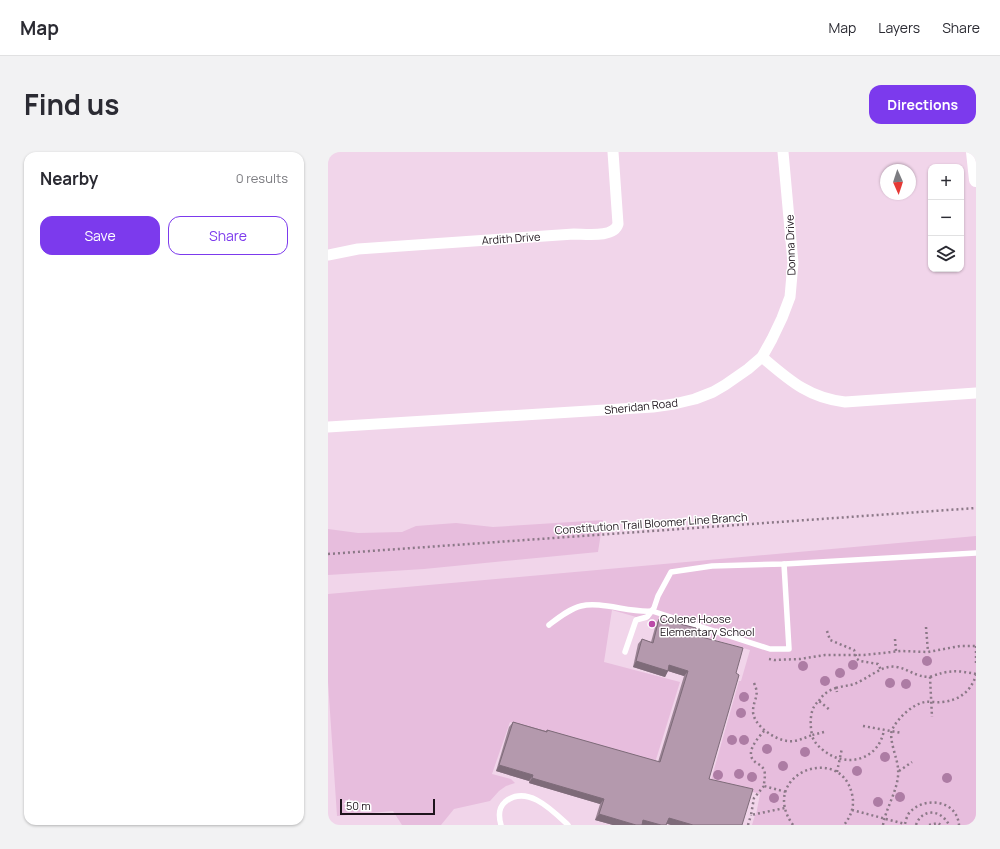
<!DOCTYPE html>
<html lang="en">
<head>
<meta charset="utf-8">
<style>
  body { margin:0; font-family:Manrope,sans-serif; background:#f2f2f3; color:#2b2b33 }
  .controls { position:absolute; right:12px; top:12px; display:grid; overflow:hidden; border-radius:8px; box-shadow:0 1px 3px #0004 }
  .controls button { width:36px; height:36px; display:grid; place-items:center; padding:0; border:0; border-bottom:1px solid #e1e1e2; background:#fff; color:#2b2b33; font:20px sans-serif }
  .compass { position:absolute; left:552px; top:12px; width:36px; height:36px; border-radius:50%; background:#fff; box-shadow:0 1px 3px #0004; rotate:177deg }
  .scale { position:absolute; left:12px; bottom:10px; width:95px; box-sizing:border-box; padding-left:4px; border:2px solid #1e141c; border-top:0; font-size:11px; line-height:14px; white-space:nowrap; color:#1e141c; -webkit-text-stroke:3px #fff; paint-order:stroke }
  .list { margin:0; padding:0; list-style:none }
  h2 { display:flex; justify-content:space-between; align-items:center; height:52px; margin:0; padding:0 16px; font-size:17px }
  h2 small { font-size:13px; font-weight:400; color:#7c7c81 }
  .actions { display:flex; gap:8px; padding:12px 16px }
  .actions a { flex:1; padding:9px 0; border:1px solid #7c3aed; border-radius:12px; text-align:center; font-size:14px; color:#7c3aed }
  .actions .main { background:#7c3aed; color:#fff }
  .icon { flex:none; width:22px; height:22px; fill:none; stroke:currentColor; stroke-width:2; stroke-linecap:round; stroke-linejoin:round }
  .map { position:relative; flex:none; width:648px; height:673px; overflow:hidden; border-radius:12px }
  header { display:flex; align-items:center; gap:24px; box-sizing:border-box; height:56px; padding:0 20px; background:#fff; border-bottom:1px solid #e1e1e2 }
  header strong { font-size:19px }
  nav { display:flex; gap:22px; margin-inline-start:auto; font-size:14px }
  .intro { display:flex; align-items:center; justify-content:space-between; box-sizing:border-box; height:96px; padding:0 24px }
  h1 { margin:0; font-size:28px }
  .button { padding:10px 18px; border-radius:12px; background:#7c3aed; color:#fff; font-size:14px; font-weight:700 }
  main { display:flex; gap:24px; padding:0 24px }
  aside { flex:1; background:#fff; border-radius:12px; box-shadow:0 1px 3px #0004 }
  .map>svg:first-child { display:block }
  .green { fill:#e7bddd }
  .lines { fill:none; stroke-linecap:round; stroke-linejoin:round }
  .path { stroke:#8b7887; stroke-width:2.5; stroke-dasharray:2 3; stroke-linecap:butt }
  .service { stroke:#fff; stroke-width:5.5 }
  .minor { stroke:#fff; stroke-width:11 }
  .tertiary { stroke:#fff; stroke-width:14 }
  .tree { fill:#ad7ca4 }
  .wall { fill:#9b8495 }
  .shaded-wall { fill:#7e6b79 }
  .building { fill:#b499ad; stroke:#7e6b79 }
  .poi-dot { fill:#bb4ba8; stroke:#fff; stroke-width:1.5 }
  .labels { text-anchor:middle; dominant-baseline:central; stroke-width:3; stroke-linejoin:round; paint-order:stroke }
  .street-label { font-size:11px; fill:#1e141c; stroke:#fff }
  .poi-label { font-size:11px; fill:#1e141c; stroke:#fff; text-anchor:start }
</style>
</head>
<body>
<header>
<strong>Map</strong>
<nav><a>Map</a><a>Layers</a><a>Share</a></nav>
</header>
<div class="intro"><h1>Find us</h1><a class="button">Directions</a></div>
<main>
<aside>
<h2>Nearby<small>0 results</small></h2>
<ul class="list">
</ul>
<div class="actions"><a class="main">Save</a><a>Share</a></div>
</aside>
<div class="map">
<svg width="648" height="673" viewBox="0 0 648 673">
  <rect width="100%" height="100%" fill="#f1d5ea"/>
  <!-- green -->
  <g class="green">
    <path d="M 275,368 L 270,400 L 96,417 L 0,423 L 0,377 L 30,381 L 74,380 L 88,374 L 128,371 L 165,375 Z"/>
    <path d="M 648,384 L 648,673 L 424,673 L 427,663 L 428,663 L 432,642 L 383,628 L 411,529 L 413,529 L 422,498 L 284,458 L 276,510 L 352,530 L 326,614 L 182,570 L 164,622 L 183,627 L 187,631 L 178,634 L 171,639 L 162,649 L 126,657 L 113,673 L 74,673 L 65,659 L 9,664 L 0,530 L 0,442 Z"/>
  </g>
  <g class="lines">
    <!-- path -->
    <g class="path">
      <path d="M 0,402 L 648,356"/>
      <path d="M 598,475 L 600,500"/>
      <path d="M 499,479 L 502,488 L 526,498 L 529,507 L 532,509 L 550,512 L 553,518"/>
      <path d="M 567,487 L 568,499"/>
      <path d="M 648,494 L 648,513"/>
      <path d="M 441,507 L 446,508 L 472,507 L 497,503 L 536,503 L 573,499 L 600,500 L 632,494 L 648,494"/>
      <path d="M 602,525 C 620,518 629,518 648,522"/>
      <path d="M 426,531 C 432,544 426,546 425,558 C 424,573 447,588 460,589 C 469,590 476,586 484,583 C 482,573 481,556 491,549 L 502,558"/>
      <path d="M 508,536 C 514,534 520,534 526,532 C 540,527 554,512 569,515 C 581,517 587,525 602,525 L 604,565"/>
      <path d="M 491,549 C 494,543 501,538 508,536 L 509,540"/>
      <path d="M 535,574 L 574,581"/>
      <path d="M 436,579 C 430,586 417,600 426,609 C 429,612 434,613 436,618 C 438,623 436,628 436,634 L 458,640"/>
      <path d="M 496,580 L 484,583 C 485,589 490,594 495,598 C 518,617 551,608 556,578"/>
      <path d="M 571,619 L 584,610"/>
      <path d="M 509,620 L 514,596"/>
      <path d="M 436,634 L 426,646 L 423,663 L 457,656"/>
      <path d="M 524,658 L 577,672 C 578,668 579,663 582,660 C 597,644 629,648 631,673"/>
      <path d="M 420,673 L 423,663"/>
      <path d="M 465,673 C 429,623 512,590 524,642 C 527,654 523,664 516,673"/>
      <path d="M 555,673 C 558,655 572,635 570,617 C 570,607 559,585 565,576 C 571,565 585,552 597,550 C 602,549 608,551 613,550 C 630,549 643,540 648,523"/>
      <path d="M 588,673 C 594,656 613,657 621,673"/>
      <path d="M 601,673 L 610,671 L 613,673"/>
    </g>
    <!-- service -->
    <g class="service">
      <path d="M 221,473 C 230,466 241,457 253,454 C 273,449 302,461 324,459 L 442,497 L 461,497 L 456,412"/>
      <path d="M 297,500 L 308,468 L 319,465 L 326,456 L 330,444 L 343,420 L 384,414 L 456,412 L 648,401"/>
      <path d="M 173,673 C 171,666 170,656 177,650 C 199,632 224,658 240,673"/>
    </g>
    <!-- minor -->
    <g class="minor">
      <path d="M 0,103 L 30,97 L 246,82 C 258,82 286,86 290,72 L 285,0"/>
      <path d="M 434,205 C 460,227 480,246 517,250 L 648,241"/>
      <path d="M 0,275 L 325,255 L 346,252 L 367,247 L 385,240 L 397,233 L 420,217 L 434,205 L 444,187 L 454,166 L 462,145 L 465,111 L 455,0"/>
    </g>
    <!-- tertiary -->
    <path class="tertiary" d="M 645,0 L 648,28"/>
  </g>
  <!-- trees -->
  <g class="tree">
    <circle cx="599" cy="509" r="5"/>
    <circle cx="525" cy="513" r="5"/>
    <circle cx="475" cy="514" r="5"/>
    <circle cx="512" cy="521" r="5"/>
    <circle cx="497" cy="529" r="5"/>
    <circle cx="562" cy="531" r="5"/>
    <circle cx="578" cy="532" r="5"/>
    <circle cx="416" cy="545" r="5"/>
    <circle cx="413" cy="561" r="5"/>
    <circle cx="404" cy="588" r="5"/>
    <circle cx="416" cy="588" r="5"/>
    <circle cx="439" cy="597" r="5"/>
    <circle cx="477" cy="600" r="5"/>
    <circle cx="557" cy="605" r="5"/>
    <circle cx="455" cy="614" r="5"/>
    <circle cx="529" cy="619" r="5"/>
    <circle cx="411" cy="622" r="5"/>
    <circle cx="390" cy="623" r="5"/>
    <circle cx="424" cy="625" r="5"/>
    <circle cx="619" cy="626" r="5"/>
    <circle cx="572" cy="645" r="5"/>
    <circle cx="446" cy="646" r="5"/>
    <circle cx="550" cy="650" r="5"/>
  </g>
  <!-- wall -->
  <path class="wall" d="M 331,467 L 366,483 L 408,521 L 381,627 L 414,673 L 343,673 L 339,672 L 338,673 L 285,673 L 267,668 L 272,652 L 201,631 L 201,629 L 168,619 L 181,575 L 185,570 L 218,579 L 219,578 L 330,610 L 356,524 L 340,519 L 337,525 L 305,515 L 310,492 L 314,487 L 323,490 L 328,472 Z"/>
  <!-- shaded-wall -->
  <g class="shaded-wall">
    <path d="M 308,509 L 341,513 L 360,519 L 356,524 L 340,519 L 337,525 L 305,515 Z"/>
    <path d="M 171,613 L 205,623 L 201,629 L 168,619 Z"/>
    <path d="M 204,626 L 276,647 L 272,652 L 201,631 Z"/>
    <path d="M 271,662 L 308,673 L 285,673 L 267,668 Z"/>
    <path d="M 341,666 L 365,673 L 343,673 L 337,671 Z"/>
    <path d="M 315,668 L 333,673 L 311,673 Z"/>
  </g>
  <!-- building -->
  <path class="building" d="M 331,467 L 368,476 L 366,483 L 415,496 L 408,521 L 411,523 L 381,627 L 425,637 L 414,673 L 365,673 L 341,666 L 338,673 L 333,673 L 315,668 L 314,673 L 308,673 L 271,662 L 276,647 L 204,626 L 205,623 L 171,613 L 185,570 L 219,580 L 219,578 L 332,610 L 360,519 L 341,513 L 340,519 L 308,509 L 314,487 L 325,491 Z"/>
  <!-- markers -->
  <circle class="poi-dot" cx="324" cy="472" r="4"/>
  <g class="labels">
    <!-- street labels -->
    <g class="street-label">
      <text transform="translate(183 86) rotate(-4)">Ardith Drive</text>
      <text transform="translate(462 93) rotate(-92)">Donna Drive</text>
      <text transform="translate(313 254) rotate(-6)">Sheridan Road</text>
      <text transform="translate(323 371) rotate(-4)">Constitution Trail Bloomer Line Branch</text>
    </g>
    <!-- poi labels -->
    <g class="poi-label">
      <text x="332" y="466">Colene Hoose<tspan x="332" dy="13">Elementary School</tspan></text>
    </g>
  </g>
</svg>
<div class="controls">
<button>+</button>
<button>−</button>
<button><svg class="icon" aria-label="layers" viewBox="0 0 24 24"><path d="M12 4l9 5-9 5-9-5zM3 14l9 5 9-5"/></svg></button>
</div>
<svg class="compass" viewBox="-18 -18 36 36"><path d="M0-13l5 13h-10z" fill="#e53935"/><path d="M0 13l5-13h-10z" fill="#7c7c81"/></svg>
<div class="scale">50 m</div>
</div>
</main>
</body>
</html>
